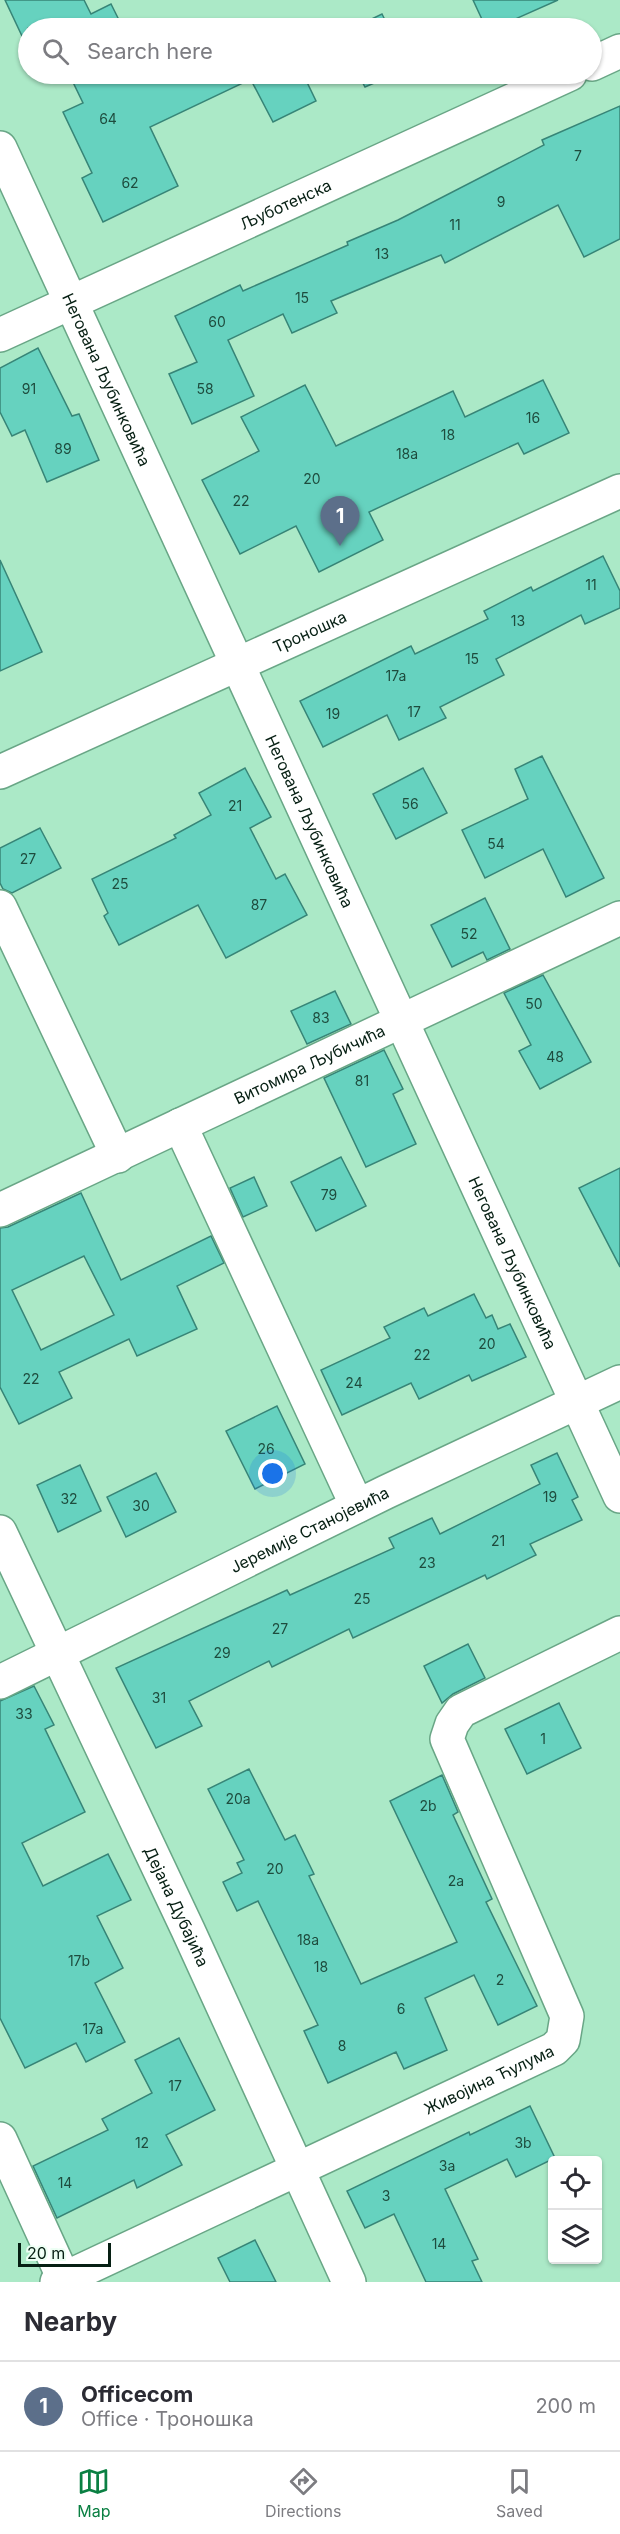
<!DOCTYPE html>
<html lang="en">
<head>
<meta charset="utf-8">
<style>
  body { margin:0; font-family:Inter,sans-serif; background:#f2f2f3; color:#2b2b33 }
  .controls { position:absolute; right:18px; bottom:18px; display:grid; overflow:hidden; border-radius:6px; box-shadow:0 2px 4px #0004 }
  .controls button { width:54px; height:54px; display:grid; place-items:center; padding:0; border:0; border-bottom:2px solid #e1e1e2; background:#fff; color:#2b2b33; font:30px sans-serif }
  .scale { position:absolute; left:18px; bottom:15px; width:93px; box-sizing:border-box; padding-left:6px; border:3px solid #061f13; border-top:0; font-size:16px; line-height:21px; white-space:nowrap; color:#061f13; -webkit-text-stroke:4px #edfff4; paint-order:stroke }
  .you { position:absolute; left:273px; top:1474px; width:21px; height:21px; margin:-15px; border:4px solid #fff; border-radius:50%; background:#1a73e8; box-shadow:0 0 0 9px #1a73e833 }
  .badge { display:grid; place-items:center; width:39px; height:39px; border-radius:50%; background:#0b8043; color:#fff; font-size:20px; font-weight:700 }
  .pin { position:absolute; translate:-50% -50px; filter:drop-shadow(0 2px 3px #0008) }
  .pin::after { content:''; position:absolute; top:32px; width:21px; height:18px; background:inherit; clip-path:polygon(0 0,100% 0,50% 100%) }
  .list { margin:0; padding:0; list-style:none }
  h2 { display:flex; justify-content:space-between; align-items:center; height:78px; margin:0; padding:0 24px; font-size:26px }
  h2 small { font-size:20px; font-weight:400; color:#7c7c81 }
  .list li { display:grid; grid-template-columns:39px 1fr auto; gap:18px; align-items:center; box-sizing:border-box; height:90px; padding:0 24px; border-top:2px solid #e1e1e2 }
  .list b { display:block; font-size:22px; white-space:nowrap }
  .list p { margin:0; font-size:20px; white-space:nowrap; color:#7c7c81 }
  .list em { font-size:20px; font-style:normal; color:#7c7c81 }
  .icon { flex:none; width:33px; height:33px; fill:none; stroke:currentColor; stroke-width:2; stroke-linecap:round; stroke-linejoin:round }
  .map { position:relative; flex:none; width:620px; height:2282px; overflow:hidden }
  .search { position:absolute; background:#fff; box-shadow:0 2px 4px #0004; left:18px; right:18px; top:18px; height:66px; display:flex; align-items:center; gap:15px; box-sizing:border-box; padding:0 21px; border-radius:33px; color:#7c7c81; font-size:22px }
  .sheet { height:168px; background:#fff }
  nav { display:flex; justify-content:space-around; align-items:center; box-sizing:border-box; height:84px; border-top:2px solid #e1e1e2; background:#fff; font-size:16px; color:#7c7c81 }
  nav a { display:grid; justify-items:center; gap:3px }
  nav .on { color:#0b8043 }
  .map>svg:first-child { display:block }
  .building { fill:#66d2bf; stroke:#378577; stroke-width:1.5; fill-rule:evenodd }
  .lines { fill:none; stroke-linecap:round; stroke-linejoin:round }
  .minor-casing { stroke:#69a686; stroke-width:36 }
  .minor { stroke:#fff; stroke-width:33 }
  .labels { text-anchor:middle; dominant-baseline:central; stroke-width:4.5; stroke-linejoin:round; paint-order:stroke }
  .number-label { font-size:14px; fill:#1e4c3e }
  .street-label { font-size:16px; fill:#061f13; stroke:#edfff4 }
</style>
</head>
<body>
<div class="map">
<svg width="620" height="2282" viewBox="0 0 620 2282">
  <rect width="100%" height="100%" fill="#abe9c7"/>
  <!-- building -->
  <g class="building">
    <path d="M 5,0 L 84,0 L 91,14 L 111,4 L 123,28 L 135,22 L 138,28 L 28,28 L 28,36 L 22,36 Z"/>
    <path d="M 473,0 L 558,0 L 495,28 L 486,28 Z"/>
    <path d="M 382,14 L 389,28 L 353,28 Z"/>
    <path d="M 69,74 L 239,74 L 243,83 L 150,127 L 178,186 L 103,222 L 82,178 L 92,173 L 63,112 L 83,103 Z"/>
    <path d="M 263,74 L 303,74 L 316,101 L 273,122 L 251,80 Z"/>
    <path d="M 358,74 L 395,74 L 365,87 Z"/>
    <path d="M 620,106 L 620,239 L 584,257 L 558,205 L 445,263 L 441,255 L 331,301 L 337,313 L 292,333 L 283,314 L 228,340 L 254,396 L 192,424 L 169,374 L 197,362 L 175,316 L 240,285 L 243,291 L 348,245 L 347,242 L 398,220 L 544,145 L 542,140 Z"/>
    <path d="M 38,348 L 72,416 L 79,414 L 99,460 L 47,482 L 25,430 L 12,436 L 0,412 L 0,368 Z"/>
    <path d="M 543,380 L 569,433 L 524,454 L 518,443 L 369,512 L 383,540 L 319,572 L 296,526 L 240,554 L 202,480 L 259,451 L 241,417 L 305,385 L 336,446 L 453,391 L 465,417 Z"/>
    <path d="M 603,556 L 620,591 L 620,608 L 585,624 L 581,615 L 496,659 L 504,675 L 440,707 L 446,718 L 399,740 L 387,715 L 323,747 L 300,701 L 411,646 L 415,654 L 488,619 L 484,611 L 531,587 L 533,591 Z"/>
    <path d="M 0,560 L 42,652 L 0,671 Z"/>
    <path d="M 542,756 L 604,878 L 566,897 L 543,849 L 485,878 L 462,830 L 528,799 L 515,769 Z"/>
    <path d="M 245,768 L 271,817 L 250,828 L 276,879 L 285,874 L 307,915 L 226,958 L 198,905 L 119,945 L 104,916 L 108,913 L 92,879 L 176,838 L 174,835 L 211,815 L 199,793 Z"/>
    <path d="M 423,768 L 447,813 L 396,839 L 373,794 Z"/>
    <path d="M 40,828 L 61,868 L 12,893 L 3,889 L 0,883 L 0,848 Z"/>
    <path d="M 485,898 L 510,949 L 487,960 L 483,952 L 452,967 L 431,925 Z"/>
    <path d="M 543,975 L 591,1062 L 540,1089 L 519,1051 L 531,1045 L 504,993 Z"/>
    <path d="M 335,991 L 351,1024 L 307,1044 L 291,1011 Z"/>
    <path d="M 384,1050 L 403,1089 L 393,1094 L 416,1144 L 366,1167 L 324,1078 Z"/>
    <path d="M 341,1157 L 366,1206 L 316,1231 L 291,1182 Z"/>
    <path d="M 620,1168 L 620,1267 L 579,1188 Z"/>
    <path d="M 254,1177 L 267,1206 L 243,1217 L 230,1188 Z"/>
    <path d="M 81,1193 L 121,1280 L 211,1236 L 224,1263 L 177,1286 L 197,1329 L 137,1356 L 129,1339 L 59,1372 L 72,1398 L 19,1424 L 0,1387 L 0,1228 L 8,1227 ZM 84,1256 L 114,1315 L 41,1350 L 12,1290 Z"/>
    <path d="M 474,1294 L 486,1318 L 492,1315 L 498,1329 L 510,1324 L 526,1357 L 472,1381 L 469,1375 L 419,1399 L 411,1383 L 342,1415 L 321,1370 L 390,1338 L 384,1327 L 424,1308 L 428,1316 Z"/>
    <path d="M 277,1406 L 305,1464 L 255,1489 L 226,1431 Z"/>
    <path d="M 557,1453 L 578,1497 L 572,1500 L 582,1520 L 530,1544 L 536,1555 L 487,1579 L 485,1575 L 353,1638 L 349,1629 L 272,1667 L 269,1661 L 189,1701 L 202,1726 L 156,1748 L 116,1668 L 287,1590 L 290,1595 L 394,1548 L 389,1538 L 432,1518 L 440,1534 L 540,1484 L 531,1465 Z"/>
    <path d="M 80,1465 L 101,1511 L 58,1532 L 37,1485 Z"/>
    <path d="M 156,1473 L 176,1512 L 126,1537 L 107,1497 Z"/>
    <path d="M 468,1644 L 485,1678 L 453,1694 L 442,1703 L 424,1666 Z"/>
    <path d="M 34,1686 L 54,1725 L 45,1729 L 85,1812 L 22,1843 L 43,1886 L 108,1854 L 131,1900 L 97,1916 L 123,1968 L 95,1983 L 125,2042 L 86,2062 L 76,2043 L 25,2068 L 0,2018 L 0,1701 Z"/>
    <path d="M 559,1703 L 581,1748 L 527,1774 L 505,1729 Z"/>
    <path d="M 249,1769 L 285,1840 L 295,1835 L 314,1874 L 309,1876 L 361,1984 L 457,1942 L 390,1801 L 442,1775 L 458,1812 L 453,1815 L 492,1899 L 486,1902 L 537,2006 L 498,2025 L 474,1975 L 425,1998 L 447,2050 L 404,2069 L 396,2052 L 328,2083 L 304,2031 L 318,2025 L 258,1901 L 237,1911 L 223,1882 L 242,1873 L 237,1863 L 244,1860 L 208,1789 Z"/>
    <path d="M 179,2038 L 215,2110 L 166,2135 L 182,2165 L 137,2188 L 134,2180 L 57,2218 L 33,2166 L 108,2130 L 102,2119 L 152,2093 L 135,2060 Z"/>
    <path d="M 530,2106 L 555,2158 L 516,2177 L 507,2159 L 445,2189 L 478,2259 L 472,2261 L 482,2282 L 426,2282 L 394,2214 L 365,2228 L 347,2191 L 469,2132 L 470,2135 Z"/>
    <path d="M 255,2240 L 276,2282 L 230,2282 L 218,2258 Z"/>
  </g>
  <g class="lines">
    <!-- minor casing -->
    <g class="minor-casing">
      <g id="minor">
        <path d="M 592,64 L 620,51"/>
        <path id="s1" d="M 0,148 L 620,1496"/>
        <path id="s2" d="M 0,335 L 570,74"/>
        <path id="s3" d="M 0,772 L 620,491"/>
        <path d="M 0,907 L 118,1156"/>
        <path d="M 180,1125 L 357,1506"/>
        <path id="s4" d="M 0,1210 L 620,918"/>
        <path id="s5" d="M 0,1532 L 188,1930 L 349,2282"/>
        <path id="s6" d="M 0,1682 L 386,1492 L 620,1382"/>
        <path d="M 0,2139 L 64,2279"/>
        <path id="s7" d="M 57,2282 L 554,2049 L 563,2040 L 567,2016 L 447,1739 L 452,1724 L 461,1711 L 620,1633"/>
      </g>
    </g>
    <!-- minor -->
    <use href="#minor" class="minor"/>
  </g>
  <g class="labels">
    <!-- number labels -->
    <g class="number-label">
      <text x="108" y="118">64</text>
      <text x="578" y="155">7</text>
      <text x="130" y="182">62</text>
      <text x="501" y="201">9</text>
      <text x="455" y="224">11</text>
      <text x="382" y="253">13</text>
      <text x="302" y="297">15</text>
      <text x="217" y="321">60</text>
      <text x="29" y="388">91</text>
      <text x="205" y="388">58</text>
      <text x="533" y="417">16</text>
      <text x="448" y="434">18</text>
      <text x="63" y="448">89</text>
      <text x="407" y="453">18a</text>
      <text x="312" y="478">20</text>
      <text x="241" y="500">22</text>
      <text x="591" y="584">11</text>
      <text x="518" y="620">13</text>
      <text x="472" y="658">15</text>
      <text x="396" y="675">17a</text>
      <text x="414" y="711">17</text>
      <text x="333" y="713">19</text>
      <text x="410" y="803">56</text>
      <text x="235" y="805">21</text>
      <text x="496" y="843">54</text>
      <text x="28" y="858">27</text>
      <text x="120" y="883">25</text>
      <text x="259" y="904">87</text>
      <text x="469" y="933">52</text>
      <text x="534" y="1003">50</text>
      <text x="321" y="1017">83</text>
      <text x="555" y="1056">48</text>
      <text x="362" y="1080">81</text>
      <text x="329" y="1194">79</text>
      <text x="487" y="1343">20</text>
      <text x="422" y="1354">22</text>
      <text x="31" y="1378">22</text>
      <text x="354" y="1382">24</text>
      <text x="266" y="1448">26</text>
      <text x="550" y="1496">19</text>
      <text x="69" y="1498">32</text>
      <text x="141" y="1505">30</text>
      <text x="498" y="1540">21</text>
      <text x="427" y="1562">23</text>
      <text x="362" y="1598">25</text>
      <text x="280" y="1628">27</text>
      <text x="222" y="1652">29</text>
      <text x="159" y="1697">31</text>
      <text x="24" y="1713">33</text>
      <text x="543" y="1738">1</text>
      <text x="238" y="1798">20a</text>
      <text x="428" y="1805">2b</text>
      <text x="275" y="1868">20</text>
      <text x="456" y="1880">2a</text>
      <text x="308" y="1939">18a</text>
      <text x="79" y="1960">17b</text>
      <text x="321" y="1966">18</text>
      <text x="500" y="1979">2</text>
      <text x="401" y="2008">6</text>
      <text x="93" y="2028">17a</text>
      <text x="342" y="2045">8</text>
      <text x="175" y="2085">17</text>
      <text x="142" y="2142">12</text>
      <text x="523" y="2142">3b</text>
      <text x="447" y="2165">3a</text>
      <text x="65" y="2182">14</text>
      <text x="386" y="2195">3</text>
      <text x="439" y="2243">14</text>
    </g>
    <!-- street labels -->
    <g class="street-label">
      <text stroke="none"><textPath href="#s2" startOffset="314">Љуботенска</textPath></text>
      <text stroke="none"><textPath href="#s1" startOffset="255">Негована Љубинковића</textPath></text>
      <text stroke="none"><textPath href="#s3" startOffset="340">Троношка</textPath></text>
      <text stroke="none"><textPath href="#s1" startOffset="741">Негована Љубинковића</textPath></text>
      <text stroke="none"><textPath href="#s4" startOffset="342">Витомира Љубичића</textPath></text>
      <text stroke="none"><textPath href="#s1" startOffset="1227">Негована Љубинковића</textPath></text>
      <text stroke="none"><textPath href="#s6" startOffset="345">Јеремије Станојевића</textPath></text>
      <text stroke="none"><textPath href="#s5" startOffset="414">Дејана Дубајића</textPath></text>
      <text stroke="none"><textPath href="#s7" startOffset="477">Живојина Ћулума</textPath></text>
    </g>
  </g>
</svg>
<div class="controls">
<button><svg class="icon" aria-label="locate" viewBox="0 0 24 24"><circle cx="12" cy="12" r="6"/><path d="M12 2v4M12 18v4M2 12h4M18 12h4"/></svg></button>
<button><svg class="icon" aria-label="layers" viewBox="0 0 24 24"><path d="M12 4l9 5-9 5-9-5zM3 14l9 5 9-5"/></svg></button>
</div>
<div class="scale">20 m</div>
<div class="you"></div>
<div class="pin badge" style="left:340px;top:546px;background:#5c6f8a">1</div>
<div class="search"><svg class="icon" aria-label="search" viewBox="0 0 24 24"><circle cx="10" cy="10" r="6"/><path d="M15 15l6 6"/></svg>Search here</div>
</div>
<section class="sheet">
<h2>Nearby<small></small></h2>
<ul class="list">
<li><span class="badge" style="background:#5c6f8a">1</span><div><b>Officecom</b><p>Office · Троношка</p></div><em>200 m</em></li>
</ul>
</section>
<nav>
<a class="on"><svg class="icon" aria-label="map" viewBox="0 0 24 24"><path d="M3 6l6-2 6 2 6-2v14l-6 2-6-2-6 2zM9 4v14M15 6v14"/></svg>Map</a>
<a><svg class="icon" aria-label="directions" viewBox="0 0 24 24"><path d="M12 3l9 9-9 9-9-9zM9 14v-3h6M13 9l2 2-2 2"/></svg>Directions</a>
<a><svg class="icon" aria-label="saved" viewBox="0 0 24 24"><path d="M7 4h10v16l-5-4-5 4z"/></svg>Saved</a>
</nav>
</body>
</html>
